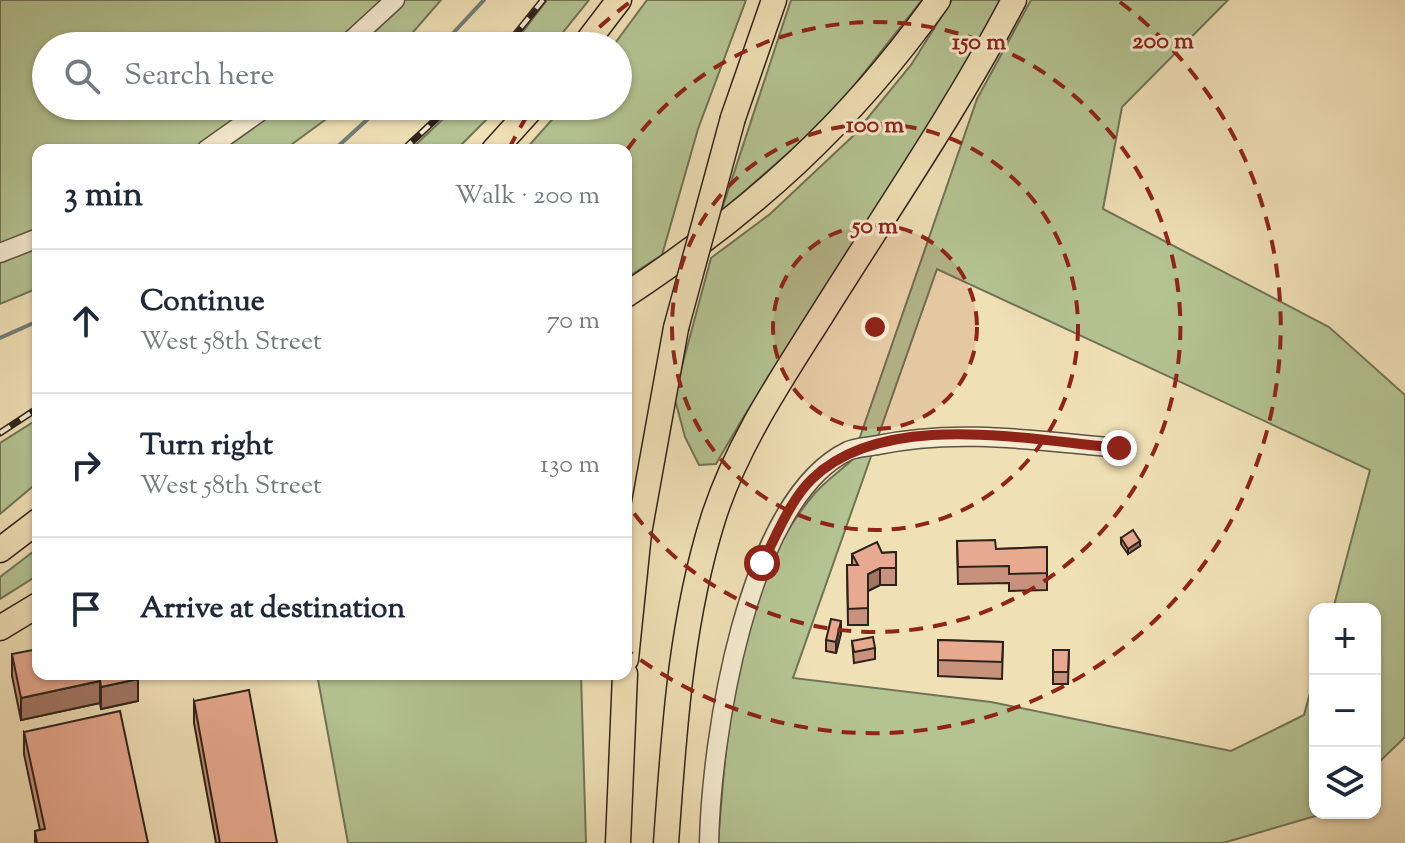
<!DOCTYPE html>
<html lang="en">
<head>
<meta charset="utf-8">
<style>
  body { margin:0; font-family:"Sorts Mill Goudy",serif; background:#f2f2f3; color:#1f2937 }
  .controls { position:absolute; right:24px; bottom:24px; display:grid; overflow:hidden; border-radius:16px; box-shadow:0 2px 6px #0004 }
  .controls button { width:72px; height:72px; display:grid; place-items:center; padding:0; border:0; border-bottom:2px solid #e0e1e3; background:#fff; color:#1f2937; font:40px sans-serif }
  .stop { position:absolute; width:24px; height:24px; margin:-18px; border:6px solid #8f2418; border-radius:50%; background:#fff }
  .stop.end { background:#8f2418; border-color:#fff; box-shadow:0 2px 8px #0008 }
  .list { margin:0; padding:0; list-style:none }
  h2 { display:flex; justify-content:space-between; align-items:center; height:104px; margin:0; padding:0 32px; font-size:34px }
  h2 small { font-size:26px; font-weight:400; color:#747a83 }
  .list li { display:grid; grid-template-columns:52px 1fr auto; gap:24px; align-items:center; box-sizing:border-box; height:144px; padding:0 32px; border-top:2px solid #e0e1e3 }
  .list b { display:block; font-size:30px; white-space:nowrap }
  .list p { margin:0; font-size:26px; white-space:nowrap; color:#747a83 }
  .list em { font-size:26px; font-style:normal; color:#747a83 }
  .icon { flex:none; width:44px; height:44px; fill:none; stroke:currentColor; stroke-width:2; stroke-linecap:round; stroke-linejoin:round }
  .map { position:relative; flex:none; width:1405px; height:843px; overflow:hidden }
  .search { position:absolute; background:#fff; box-shadow:0 2px 6px #0004; left:32px; top:32px; width:600px; height:88px; display:flex; align-items:center; gap:20px; box-sizing:border-box; padding:0 28px; border-radius:44px; color:#747a83; font-size:30px }
  .panel { position:absolute; background:#fff; box-shadow:0 2px 6px #0004; left:32px; top:144px; width:600px; height:536px; border-radius:16px }
  .map>svg:first-child { display:block }
  .green { fill:#b4c392; stroke:#717356; stroke-width:2 }
  .lines { fill:none; stroke-linecap:round; stroke-linejoin:round }
  .stream { stroke:#717e79; stroke-width:4 }
  .minor-casing { stroke:#5e5242; stroke-width:21 }
  .highway-casing { stroke:#2e231b; stroke-width:27 }
  .minor { stroke:#f5ebd0; stroke-width:18 }
  .highway { stroke:#f0e0b6; stroke-width:24 }
  .rail-casing { stroke:#2e231b; stroke-width:7 }
  .rail { stroke:#f5ebd0; stroke-width:4; stroke-dasharray:12; stroke-linecap:butt }
  .highway-bridge-casing { stroke:#2e231b; stroke-width:27; stroke-linecap:butt }
  .highway-bridge { stroke:#f0e0b6; stroke-width:24 }
  .wall { fill:#c7917b; stroke:#2e231b; stroke-width:2 }
  .shaded-wall { fill:#a27664; stroke:#2e231b; stroke-width:2 }
  .building { fill:#e7a98f; stroke:#2e231b; stroke-width:2 }
  .route { stroke:#8f2418; stroke-width:10 }
  .ring { fill:none; stroke:#8f2418; stroke-width:4; stroke-dasharray:14 10 }
  .centre { fill:#8f2418; stroke:#f5ebd0; stroke-width:4 }
  .ring-label { font-size:24px; text-anchor:middle; font-weight:bold; fill:#8f2418; stroke:#f5ebd0; stroke-width:6; stroke-linejoin:round; paint-order:stroke }
</style>
</head>
<body>
<div class="map">
<svg width="1405" height="843" viewBox="0 0 1405 843">
  <rect width="100%" height="100%" fill="#f0e0b6"/>
  <filter id="stains"><feTurbulence type="fractalNoise" baseFrequency=".0025" numOctaves="4"/><feColorMatrix values="0 0 0 0 .2 0 0 0 0 .09 0 0 0 0 .02 0 0 0 .5 -.17"/></filter>
  <radialGradient id="worn" r=".72"><stop offset=".6" stop-color="#630" stop-opacity="0"/><stop offset="1" stop-color="#630" stop-opacity=".3"/></radialGradient>
  <!-- green -->
  <g class="green">
    <path d="M 0,0 L 441,0 L 401,46 L 46,46 L 46,106 L 344,106 L 284,150 L 38,150 L 38,288 L 0,304 Z"/>
    <path d="M 547,0 L 589,0 L 552,46 L 512,46 Z"/>
    <path d="M 647,0 L 746,0 L 698,129 L 662,255 L 626,278 L 626,150 L 525,150 L 564,106 L 618,106 L 618,46 L 613,46 Z"/>
    <path d="M 791,0 L 922,0 L 829,117 L 721,212 Z"/>
    <path d="M 952,0 L 1001,0 C 982,43 956,82 932,123 C 862,238 783,347 716,464 L 699,465 L 685,437 L 674,396 L 711,258 L 770,214 L 853,136 L 911,65 Z"/>
    <path d="M 1031,0 L 1228,0 L 1122,107 L 1103,209 L 1329,327 L 1405,395 L 1405,737 L 1375,766 L 1375,609 L 1333,609 L 1370,470 L 937,269 L 793,678 L 991,702 L 1231,751 L 1304,715 L 1315,675 L 1315,813 L 1326,813 L 1223,843 L 718,843 C 728,724 733,589 815,493 C 826,481 840,471 852,460 L 977,99 Z"/>
    <path d="M 457,106 L 500,106 L 456,150 L 410,150 Z"/>
    <path d="M 38,419 L 38,482 L 0,514 L 0,443 Z"/>
    <path d="M 38,548 L 38,575 L 0,599 L 0,577 Z"/>
    <path d="M 317,674 L 581,674 L 586,843 L 348,843 Z"/>
  </g>
  <g class="lines">
    <!-- stream -->
    <g class="stream">
      <path d="M 441,46 L 484,0"/>
      <path d="M 334,150 L 382,106"/>
      <path d="M 0,338 L 38,321"/>
    </g>
    <!-- minor casing -->
    <g class="minor-casing">
      <g id="minor">
        <path d="M 345,46 L 395,0"/>
        <path d="M 206,150 L 268,106"/>
        <path d="M 0,253 L 38,238"/>
        <path d="M 709,843 C 711,742 746,500 848,451 C 857,447 869,447 878,445 C 958,428 1038,441 1119,448"/>
      </g>
    </g>
    <!-- highway casing -->
    <g class="highway-casing">
      <g id="highway">
        <path d="M 584,46 L 619,0"/>
        <path d="M 733,118 L 774,0"/>
        <path d="M 494,150 L 534,106"/>
        <path d="M 626,295 C 753,211 849,125 938,0"/>
        <path d="M 0,550 L 38,521"/>
        <path d="M 0,628 L 38,605"/>
        <path d="M 626,659 L 639,533 L 676,328"/>
        <path d="M 618,843 L 625,674"/>
        <path d="M 666,843 C 674,734 680,625 713,519 C 736,446 780,381 821,316 C 886,212 957,109 1014,0"/>
      </g>
    </g>
    <!-- minor -->
    <use href="#minor" class="minor"/>
    <!-- highway -->
    <use href="#highway" class="highway"/>
    <!-- rail casing -->
    <g class="rail-casing">
      <g id="rail">
        <path d="M 506,46 L 543,0"/>
        <path d="M 403,150 L 450,106"/>
        <path d="M 0,433 L 38,408"/>
      </g>
    </g>
    <!-- rail -->
    <use href="#rail" class="rail"/>
    <!-- highway-bridge casing -->
    <g class="highway-bridge-casing">
      <path id="highway-bridge" d="M 676,328 L 733,118"/>
    </g>
    <!-- highway-bridge -->
    <use href="#highway-bridge" class="highway-bridge"/>
  </g>
  <!-- wall -->
  <g class="wall">
    <path d="M 1121,538 L 1140,546 L 1128,554 L 1121,544 Z"/>
    <path d="M 957,541 L 996,549 L 1047,547 L 1047,590 L 1009,591 L 1009,583 L 958,584 Z"/>
    <path d="M 896,552 L 896,585 L 880,585 L 868,591 L 868,625 L 848,625 L 847,565 L 852,565 L 852,554 Z"/>
    <path d="M 841,633 L 836,653 L 826,651 L 826,640 Z"/>
    <path d="M 938,640 L 1003,642 L 1002,679 L 938,676 Z"/>
    <path d="M 852,641 L 875,648 L 875,659 L 854,663 Z"/>
    <path d="M 1053,650 L 1069,650 L 1068,684 L 1053,684 Z"/>
    <path d="M 12,654 L 137,674 L 138,701 L 101,709 L 100,703 L 21,720 L 12,676 Z"/>
    <path d="M 194,701 L 277,843 L 216,843 L 194,723 Z"/>
    <path d="M 24,732 L 148,843 L 35,843 L 35,831 L 40,830 L 24,754 Z"/>
  </g>
  <!-- shaded-wall -->
  <g class="shaded-wall">
    <path d="M 1140,541 L 1140,546 L 1128,554 L 1128,549 Z"/>
    <path d="M 880,568 L 880,585 L 868,591 L 868,574 Z"/>
    <path d="M 841,621 L 841,633 L 836,653 L 836,642 Z"/>
    <path d="M 138,679 L 138,701 L 101,709 L 101,687 Z"/>
    <path d="M 100,681 L 100,703 L 21,720 L 21,698 Z"/>
  </g>
  <!-- building -->
  <g class="building">
    <path d="M 1133,530 L 1140,541 L 1128,549 L 1121,538 Z"/>
    <path d="M 995,540 L 996,549 L 1047,547 L 1047,573 L 1009,574 L 1009,566 L 958,567 L 957,541 Z"/>
    <path d="M 877,542 L 882,553 L 896,552 L 896,568 L 880,568 L 868,574 L 868,608 L 848,609 L 847,565 L 858,565 L 852,554 Z"/>
    <path d="M 831,619 L 841,621 L 836,642 L 826,640 Z"/>
    <path d="M 873,637 L 875,648 L 854,652 L 852,641 Z"/>
    <path d="M 938,640 L 1003,642 L 1002,662 L 938,660 Z"/>
    <path d="M 38,649 L 38,674 L 137,674 L 138,679 L 101,687 L 100,681 L 21,698 L 12,654 Z"/>
    <path d="M 1053,650 L 1069,650 L 1068,672 L 1053,672 Z"/>
    <path d="M 249,690 L 277,843 L 220,843 L 194,701 Z"/>
    <path d="M 120,711 L 148,843 L 37,843 L 35,831 L 45,829 L 24,732 Z"/>
  </g>
  <g class="lines">
    <!-- route -->
    <path class="route" d="M 762,563 C 776,537 790,500 812,479 C 884,409 1027,440 1119,448"/>
  </g>
  <!-- distance rings -->
  <circle cx="875" cy="327" r="102" fill="#8f2418" fill-opacity=".12"/>
  <g class="ring">
    <circle cx="875" cy="327" r="102"/>
    <circle cx="875" cy="327" r="203"/>
    <path d="M627 150A305 305 0 1 1 627 504"/>
    <path d="M509 149A407 407 0 0 1 532 108M582 44A407 407 0 0 1 630 2M1120 2A407 407 0 1 1 627 650"/>
  </g>
  <circle cx="875" cy="327" r="12" class="centre"/>
  <g class="ring-label">
    <text x="1163" y="48">200 m</text>
    <text x="979" y="49">150 m</text>
    <text x="875" y="132">100 m</text>
    <text x="875" y="233">50 m</text>
  </g>
  <rect width="100%" height="100%" filter="url(#stains)"/>
  <rect width="100%" height="100%" fill="url(#worn)"/>
</svg>
<div class="controls">
<button>+</button>
<button>−</button>
<button><svg class="icon" aria-label="layers" viewBox="0 0 24 24"><path d="M12 4l9 5-9 5-9-5zM3 14l9 5 9-5"/></svg></button>
</div>
<div class="stop" style="left:762px;top:563px"></div>
<div class="stop end" style="left:1119px;top:448px"></div>
<div class="search"><svg class="icon" aria-label="search" viewBox="0 0 24 24"><circle cx="10" cy="10" r="6"/><path d="M15 15l6 6"/></svg>Search here</div>
<section class="panel">
<h2>3 min<small>Walk · 200 m</small></h2>
<ul class="list">
<li><svg class="icon" aria-label="ahead" viewBox="0 0 24 24"><path d="M12 20V5M6 11l6-6 6 6"/></svg><div><b>Continue</b><p>West 58th Street</p></div><em>70 m</em></li>
<li><svg class="icon" aria-label="right" viewBox="0 0 24 24"><path d="M7 20v-9h11M14 6l5 5-5 5"/></svg><div><b>Turn right</b><p>West 58th Street</p></div><em>130 m</em></li>
<li><svg class="icon" aria-label="arrive" viewBox="0 0 24 24"><path d="M6 21V4h12l-3 4 3 4H6"/></svg><div><b>Arrive at destination</b></div></li>
</ul>
</section>
</div>
</body>
</html>
